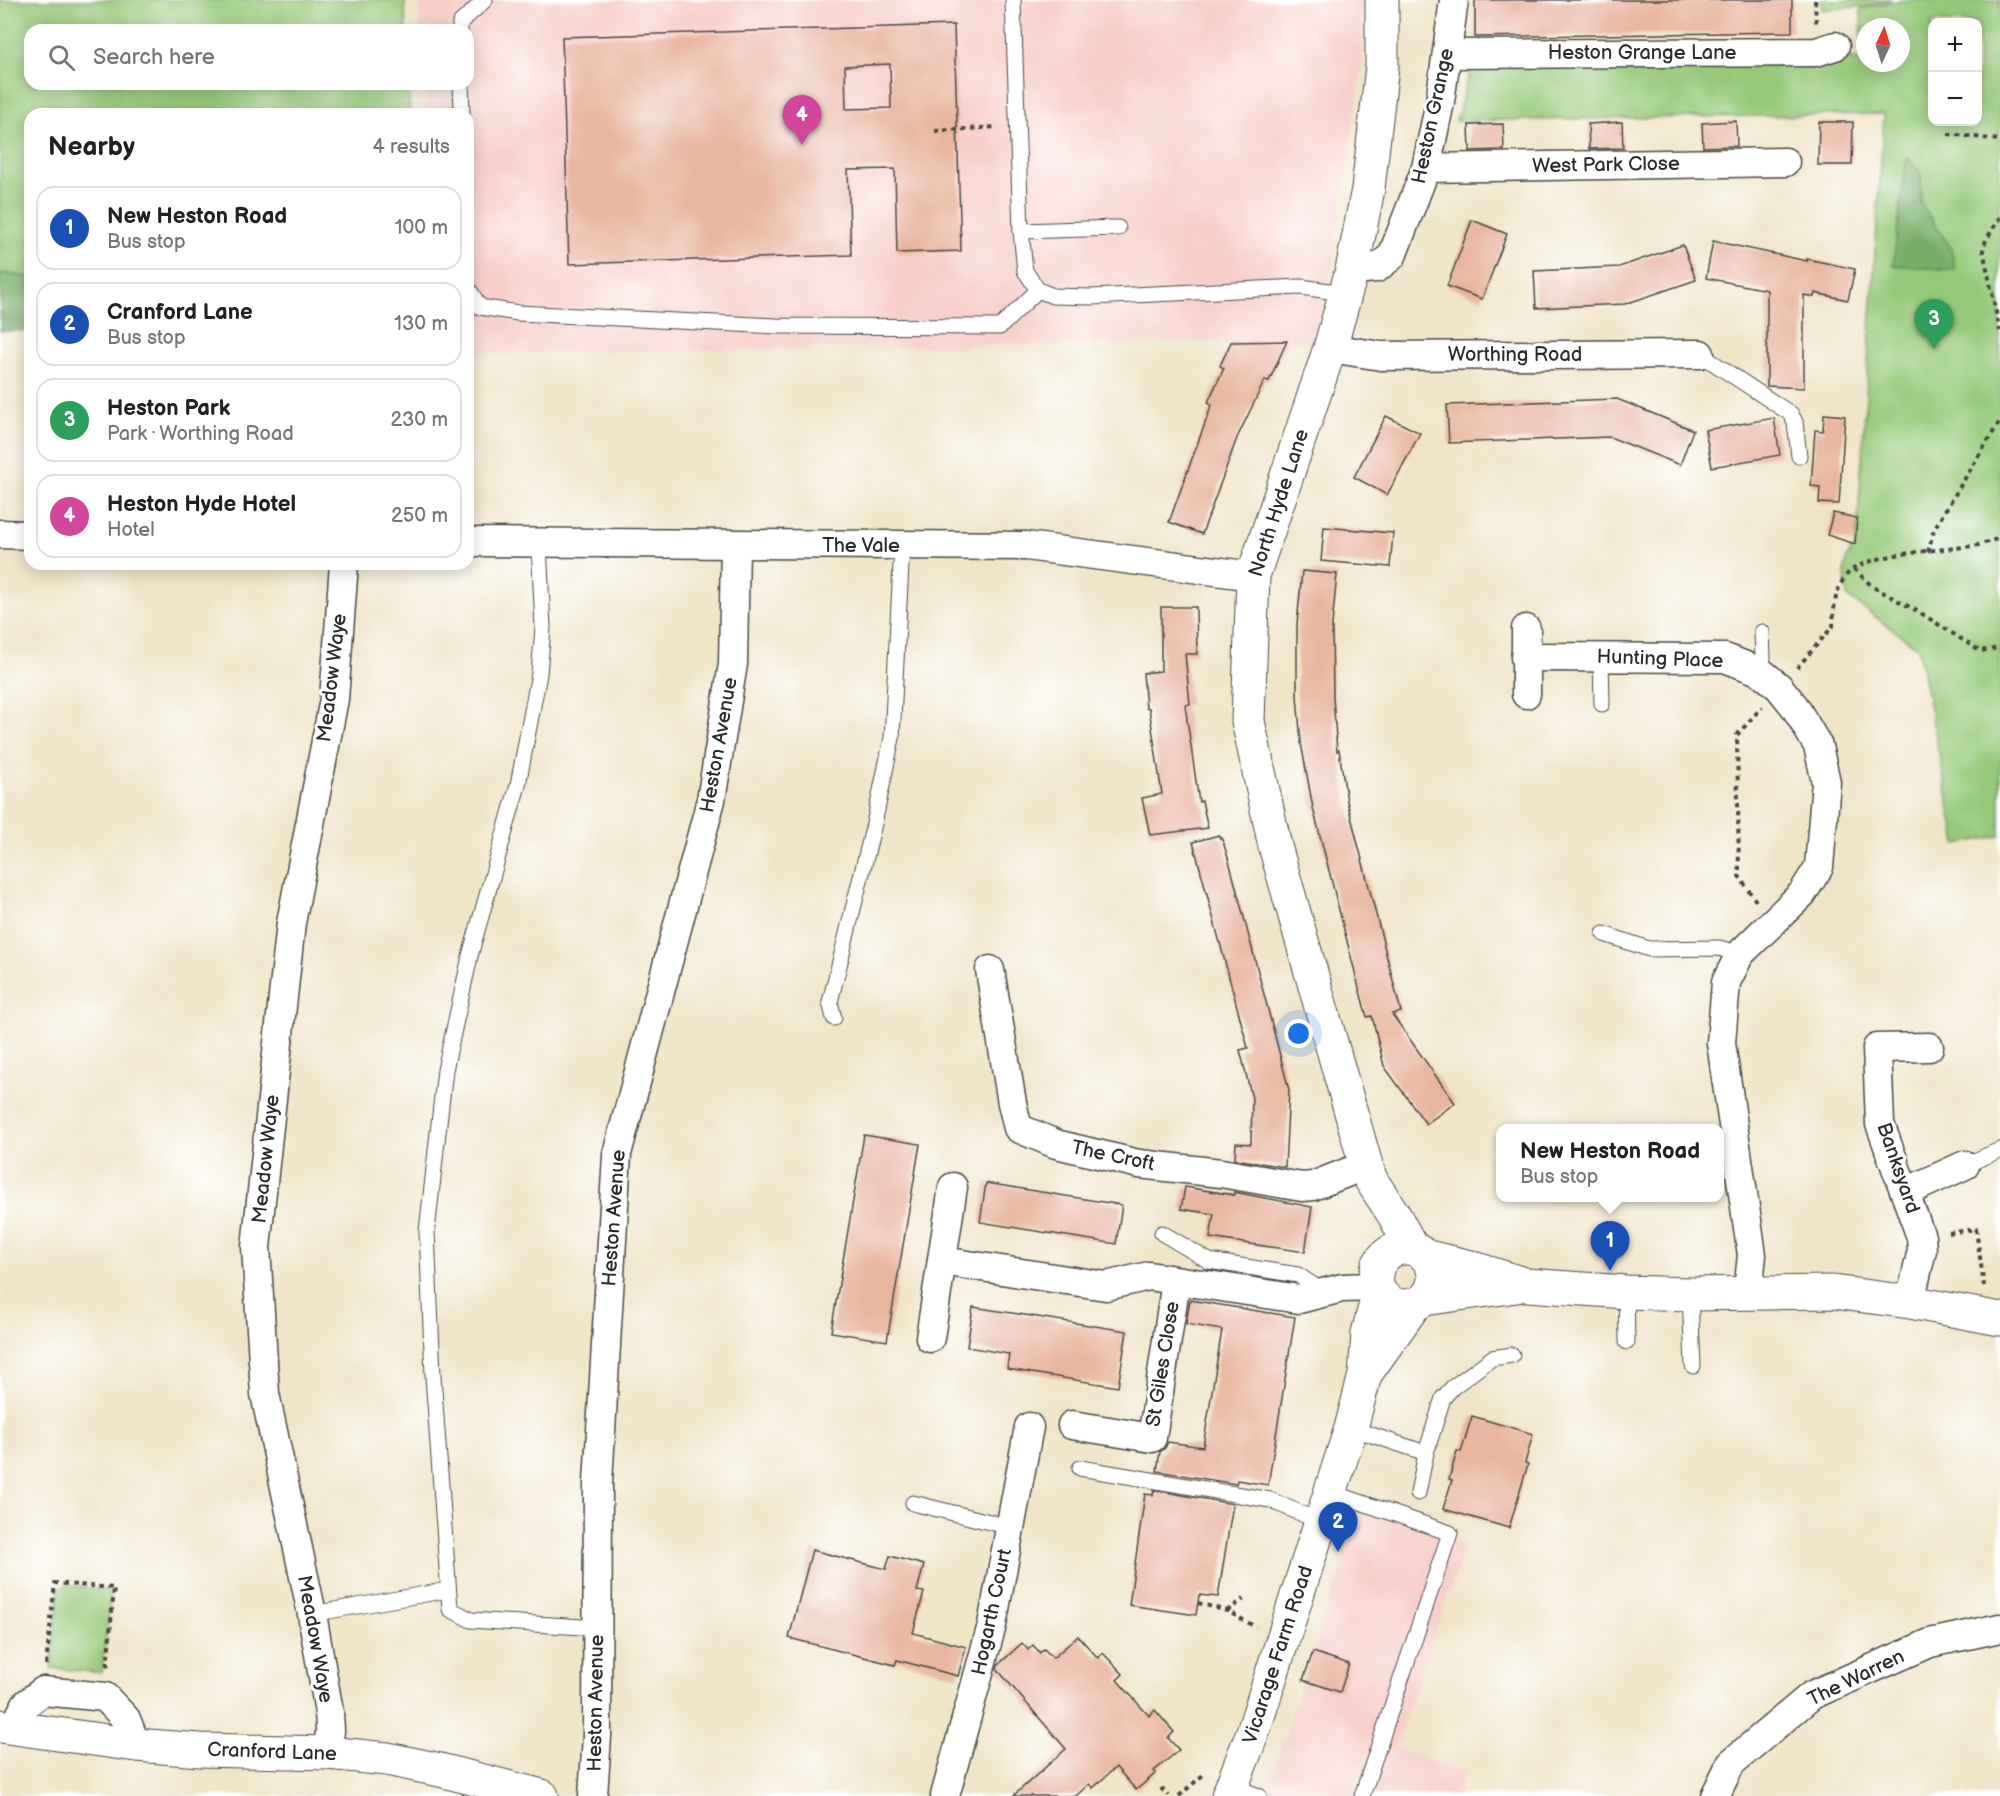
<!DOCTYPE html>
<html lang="en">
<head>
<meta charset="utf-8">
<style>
  body { margin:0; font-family:"Balsamiq Sans",sans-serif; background:#f6f6f6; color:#202124 }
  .controls { position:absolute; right:18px; top:18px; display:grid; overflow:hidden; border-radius:12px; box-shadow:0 3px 15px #0003 }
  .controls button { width:54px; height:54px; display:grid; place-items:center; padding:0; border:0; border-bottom:2px solid #e0e0e0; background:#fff; color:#202124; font:30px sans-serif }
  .compass { position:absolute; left:1856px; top:18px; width:54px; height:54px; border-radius:50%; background:#fff; box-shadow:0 3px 15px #0003; rotate:4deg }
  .you { position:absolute; left:1299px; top:1034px; width:21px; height:21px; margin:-15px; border:4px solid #fff; border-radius:50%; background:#1a73e8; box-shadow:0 0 0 9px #1a73e833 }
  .badge { display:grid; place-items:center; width:39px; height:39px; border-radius:50%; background:#db2777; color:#fff; font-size:20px; font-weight:700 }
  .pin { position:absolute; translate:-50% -50px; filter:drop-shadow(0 2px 3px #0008) }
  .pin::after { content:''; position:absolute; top:32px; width:21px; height:18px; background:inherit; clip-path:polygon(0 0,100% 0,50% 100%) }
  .popup { position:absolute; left:1496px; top:1124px; width:228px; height:78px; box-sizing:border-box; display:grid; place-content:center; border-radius:12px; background:#fff; filter:drop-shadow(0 2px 4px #0005); font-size:20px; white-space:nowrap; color:#757577 }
  .popup b { font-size:22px; color:#202124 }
  .popup::after { content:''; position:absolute; left:50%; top:100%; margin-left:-12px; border:12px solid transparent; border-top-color:#fff }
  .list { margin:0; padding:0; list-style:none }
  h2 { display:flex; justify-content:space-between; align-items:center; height:78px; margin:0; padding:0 24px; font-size:26px }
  h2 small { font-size:20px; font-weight:400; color:#757577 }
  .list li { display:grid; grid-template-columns:39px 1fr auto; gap:18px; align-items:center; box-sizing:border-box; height:84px; margin:0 12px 12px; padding:0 12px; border:2px solid #e0e0e0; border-radius:18px }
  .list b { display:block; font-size:22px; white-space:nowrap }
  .list p { margin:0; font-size:20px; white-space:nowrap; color:#757577 }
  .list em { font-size:20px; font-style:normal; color:#757577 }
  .icon { flex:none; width:33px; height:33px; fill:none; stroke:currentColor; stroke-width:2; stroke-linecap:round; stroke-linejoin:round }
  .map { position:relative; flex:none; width:2000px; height:1796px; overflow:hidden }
  .search { position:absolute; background:#fff; box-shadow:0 3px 15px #0003; left:24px; top:24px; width:450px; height:66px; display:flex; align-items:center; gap:15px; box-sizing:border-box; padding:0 21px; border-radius:18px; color:#757577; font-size:22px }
  .panel { position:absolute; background:#fff; box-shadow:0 3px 15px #0003; left:24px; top:108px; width:450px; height:462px; border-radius:18px }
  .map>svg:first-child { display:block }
  .built { fill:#f7d0ca }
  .green { fill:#96c979; stroke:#607a52; stroke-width:1.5; fill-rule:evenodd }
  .forest { fill:#78ad69; stroke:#526c4a; stroke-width:1.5 }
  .building { fill:#e8b6a0; fill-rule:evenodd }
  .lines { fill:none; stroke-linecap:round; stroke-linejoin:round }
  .lane-casing { stroke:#494743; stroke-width:17 }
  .street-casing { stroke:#494743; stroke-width:31 }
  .secondary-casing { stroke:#494743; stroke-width:35 }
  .path { stroke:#494743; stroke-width:4; stroke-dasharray:4.5 4.5; stroke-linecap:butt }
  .lane { stroke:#fff; stroke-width:15 }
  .street { stroke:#fff; stroke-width:28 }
  .secondary { stroke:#fff; stroke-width:33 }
  .labels { text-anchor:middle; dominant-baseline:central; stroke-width:6; stroke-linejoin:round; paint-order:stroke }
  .street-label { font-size:20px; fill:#2b2b2b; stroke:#fff }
</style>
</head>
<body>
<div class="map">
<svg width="2000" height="1796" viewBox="0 0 2000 1796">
  <rect width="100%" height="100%" fill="#fff"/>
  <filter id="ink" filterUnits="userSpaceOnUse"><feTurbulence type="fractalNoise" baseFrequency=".0167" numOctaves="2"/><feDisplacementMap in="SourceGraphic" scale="12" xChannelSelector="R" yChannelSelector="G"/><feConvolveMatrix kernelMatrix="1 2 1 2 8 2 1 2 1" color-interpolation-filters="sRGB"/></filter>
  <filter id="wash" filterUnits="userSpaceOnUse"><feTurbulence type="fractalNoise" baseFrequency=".008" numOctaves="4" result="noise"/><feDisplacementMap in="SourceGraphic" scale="24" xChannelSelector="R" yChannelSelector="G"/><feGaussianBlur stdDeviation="1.35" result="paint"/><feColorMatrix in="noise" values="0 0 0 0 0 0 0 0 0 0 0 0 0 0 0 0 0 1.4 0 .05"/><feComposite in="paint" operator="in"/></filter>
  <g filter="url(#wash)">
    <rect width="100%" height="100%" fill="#f0e5c9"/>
    <!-- built -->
    <g class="built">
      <path d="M 419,0 L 1361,0 L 1363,60 L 1334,256 L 1313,340 L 468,354 L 468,114 L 426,114 L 424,84 L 468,84 L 468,30 L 420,30 Z"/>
      <path d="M 1362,1508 L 1466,1545 L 1395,1747 L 1464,1772 L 1457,1796 L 1264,1796 Z"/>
    </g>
    <!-- green -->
    <g class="green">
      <path d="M 0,0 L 405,0 L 406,30 L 30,30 L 30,84 L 408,84 L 410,114 L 30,114 L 30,277 L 0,273 Z"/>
      <path d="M 1821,0 L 1892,0 L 1868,6 L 1822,10 Z"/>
      <path d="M 1903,0 L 2000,0 L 2000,836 L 1957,844 L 1918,648 L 1847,596 C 1846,580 1840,559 1855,547 L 1858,519 L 1884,114 L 1456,121 L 1471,66 L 1862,59 L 1861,9 ZM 1932,22 L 1978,22 L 1978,122 L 1932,122 ZM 1865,27 L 1901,27 L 1901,63 L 1865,63 Z"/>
      <path d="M 66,1585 L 106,1590 L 111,1595 L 102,1673 L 51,1668 L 59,1589 Z"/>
    </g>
    <!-- forest -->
    <g class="forest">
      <path d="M 1907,157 L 1921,173 L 1921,204 L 1951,248 L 1955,270 L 1893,265 Z"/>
      <path d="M 0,273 L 30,277 L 30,331 L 0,331 Z"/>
    </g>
    <g id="blocks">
      <!-- building -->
      <g class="building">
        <path d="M 1475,0 L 1792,0 L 1792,32 L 1475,37 Z"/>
        <path d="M 954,25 L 961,251 L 897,253 L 895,169 L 848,170 L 851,255 L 569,264 L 562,37 ZM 890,64 L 891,108 L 846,109 L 845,66 Z"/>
        <path d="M 1736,121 L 1737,146 L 1703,147 L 1702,123 Z"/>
        <path d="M 1622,122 L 1623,148 L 1589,149 L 1588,124 Z"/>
        <path d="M 1819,122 L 1853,122 L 1852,165 L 1818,165 Z"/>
        <path d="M 1503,124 L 1504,150 L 1470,151 L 1469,125 Z"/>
        <path d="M 1472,220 L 1507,234 L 1482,299 L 1447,286 Z"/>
        <path d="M 1713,241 L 1807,261 L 1807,259 L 1855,269 L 1848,300 L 1815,293 L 1814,297 L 1804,295 L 1804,388 L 1767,386 L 1767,290 L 1706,278 Z"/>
        <path d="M 1683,245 L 1696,280 L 1625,304 L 1536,308 L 1534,271 L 1619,267 Z"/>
        <path d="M 1287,341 L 1269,381 L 1265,380 L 1262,386 L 1237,438 L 1202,534 L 1169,522 L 1212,404 L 1208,402 L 1224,368 L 1220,366 L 1231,342 Z"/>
        <path d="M 1617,399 L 1693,430 L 1680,465 L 1610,437 L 1449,443 L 1447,405 Z"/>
        <path d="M 1824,414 L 1845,416 L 1839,504 L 1819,503 L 1820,487 L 1811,486 L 1815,430 L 1823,431 Z"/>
        <path d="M 1386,416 L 1420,433 L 1387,495 L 1354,477 Z"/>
        <path d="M 1774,418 L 1780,455 L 1712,467 L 1705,430 Z"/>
        <path d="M 1833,513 L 1857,518 L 1855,544 L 1827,535 Z"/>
        <path d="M 1324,527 L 1393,533 L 1390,567 L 1321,561 Z"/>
        <path d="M 1302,571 L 1337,574 L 1332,625 L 1333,697 L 1337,751 L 1339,750 L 1347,801 L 1401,1012 L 1392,1014 L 1455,1103 L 1426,1124 L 1384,1066 L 1372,1016 L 1367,1017 L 1359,988 L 1313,808 L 1301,743 L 1297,696 L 1297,624 Z"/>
        <path d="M 1161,607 L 1196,607 L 1197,654 L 1185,654 L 1190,704 L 1185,705 L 1199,802 L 1202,801 L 1208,828 L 1150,835 L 1142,798 L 1162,794 L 1149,708 L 1146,708 L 1143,673 L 1161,671 Z"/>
        <path d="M 1219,835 L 1220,839 L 1222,838 L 1231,868 L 1289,1090 L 1285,1167 L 1235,1159 L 1236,1143 L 1251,1144 L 1252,1098 L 1240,1050 L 1248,1048 L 1193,842 Z"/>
        <path d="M 864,1135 L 920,1144 L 887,1341 L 831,1332 Z"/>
        <path d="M 986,1183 L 1122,1205 L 1116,1244 L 980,1222 Z"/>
        <path d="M 1185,1187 L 1234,1195 L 1234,1192 L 1312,1207 L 1305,1252 L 1210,1238 L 1214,1214 L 1181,1209 Z"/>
        <path d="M 1190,1300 L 1295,1317 L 1268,1485 L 1237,1480 L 1236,1484 L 1157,1471 L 1160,1452 L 1165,1448 L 1168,1442 L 1203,1447 L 1222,1330 L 1186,1324 Z"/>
        <path d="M 973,1307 L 1127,1331 L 1118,1387 L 1007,1369 L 1009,1354 L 967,1347 Z"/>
        <path d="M 1472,1416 L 1533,1434 L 1525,1463 L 1528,1464 L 1509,1528 L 1443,1509 L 1452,1480 L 1449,1479 L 1457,1451 L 1461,1452 Z"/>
        <path d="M 1154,1490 L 1233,1504 L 1218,1597 L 1199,1595 L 1196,1615 L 1129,1605 L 1145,1494 L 1153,1495 Z"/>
        <path d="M 812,1550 L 886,1569 L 890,1556 L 924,1565 L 917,1591 L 924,1592 L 913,1633 L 966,1647 L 958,1676 L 897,1660 L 895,1665 L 789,1638 Z"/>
        <path d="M 1078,1636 L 1098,1658 L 1103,1653 L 1123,1674 L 1117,1680 L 1149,1716 L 1155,1710 L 1174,1732 L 1168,1738 L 1179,1750 L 1154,1771 L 1156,1773 L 1136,1790 L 1116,1767 L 1093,1788 L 1089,1784 L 1076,1796 L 1013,1796 L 1066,1749 L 997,1669 L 998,1665 L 1022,1643 L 1028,1650 L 1033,1645 L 1040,1653 L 1044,1649 L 1053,1658 Z"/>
        <path d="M 1313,1652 L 1349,1664 L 1340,1692 L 1303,1680 Z"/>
      </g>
    </g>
  </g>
  <g filter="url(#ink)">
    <use href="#blocks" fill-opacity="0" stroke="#494743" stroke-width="1.5"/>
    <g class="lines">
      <!-- lane casing -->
      <g class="lane-casing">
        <g id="lane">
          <path d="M 1013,0 L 1021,231 L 1025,271 L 1038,290 L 1053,296 L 1091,297 L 1301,287 L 1329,291 L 1345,300"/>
          <path d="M 460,30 L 460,23 L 485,0"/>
          <path d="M 461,84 L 462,114"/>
          <path d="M 1021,231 L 1118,228"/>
          <path d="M 468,288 L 480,307 L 518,313 L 776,326 L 1000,327 L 1038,290"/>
          <path d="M 1700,354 L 1791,414 L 1795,422 L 1799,456"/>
          <path d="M 539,543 L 543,628 L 539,674 L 518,785 L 471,952 L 445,1070 L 427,1231 L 433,1376 L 450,1609 L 471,1620 L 598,1628"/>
          <path d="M 1601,657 L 1602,704"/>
          <path d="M 1761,672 L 1763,657 L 1762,632"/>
          <path d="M 1604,934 L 1649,949 L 1719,948 L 1740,954"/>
          <path d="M 834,1018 L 830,1002 L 874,824 L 892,738 L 902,546"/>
          <path d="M 1965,1165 L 2000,1150"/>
          <path d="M 1162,1233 L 1209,1261 L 1298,1275 L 1325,1293"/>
          <path d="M 1626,1292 L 1627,1342"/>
          <path d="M 1690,1294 L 1693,1366"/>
          <path d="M 1351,1428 L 1426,1453"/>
          <path d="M 1080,1468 L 1270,1500 L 1321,1522"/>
          <path d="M 1331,1492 L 1450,1533 L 1362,1796"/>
          <path d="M 1418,1493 L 1426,1453 L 1443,1398 L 1453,1387 L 1492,1358 L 1512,1355"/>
          <path d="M 913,1503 L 1010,1527"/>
          <path d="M 312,1614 L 448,1590"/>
          <path d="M 1232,1786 L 1259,1796"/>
        </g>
      </g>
      <!-- street casing -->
      <g class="street-casing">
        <g id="street">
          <path d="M 1448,54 L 1816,52 L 1835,46"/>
          <path d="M 1426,168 L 1785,162"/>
          <path d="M 1352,270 L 1377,268 L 1392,256 L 1426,168 L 1440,102 L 1454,0"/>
          <path d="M 1330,348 L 1381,356 L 1700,354"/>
          <path d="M 0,534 L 30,535"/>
          <path d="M 468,542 L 1026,546 L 1253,576"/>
          <path d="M 1525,657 L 1725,658 L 1761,672 L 1779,687 L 1795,707 L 1818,746 L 1826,782 L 1819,867 L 1802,894 L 1740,954 L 1726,982 L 1721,1043 L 1752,1255 L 1748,1292"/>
          <path d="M 1526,694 L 1526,629"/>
          <path d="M 990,970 L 1012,1103 L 1018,1128 L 1056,1144 L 1139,1164 L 1221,1173 L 1302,1187 L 1313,1186 L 1366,1165"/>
          <path d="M 1906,1192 L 1965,1165"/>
          <path d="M 942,1261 L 1106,1286 L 1149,1276 L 1299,1299 L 1342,1288 L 1377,1287"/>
          <path d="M 1910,1302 L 1922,1250 L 1921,1237 L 1880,1124 L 1877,1048 L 1929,1047"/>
          <path d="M 930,1338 L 953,1187"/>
          <path d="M 1072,1425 L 1152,1438 L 1176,1281"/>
          <path d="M 13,1729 L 26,1704 L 43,1691 L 105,1697 L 126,1719 L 136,1745"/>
          <path d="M 328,1753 L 330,1730 L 329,1712 L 312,1614 L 265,1394 L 256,1247 L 291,923 L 334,699 L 344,564"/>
          <path d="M 593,1796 L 597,1736 L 598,1483 L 617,1154 L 711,800 L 733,664 L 735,545"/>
          <path d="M 945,1796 L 992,1625 L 1029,1427"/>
          <path d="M 1715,1796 L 1731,1763 L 1812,1695 L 1930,1643 L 2000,1628"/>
        </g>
      </g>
      <!-- secondary casing -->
      <g class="secondary-casing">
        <g id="secondary">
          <path d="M 1382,0 L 1382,66 L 1368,189 L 1352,270 L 1330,348 L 1253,576 L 1248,721 L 1275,846 L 1366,1165 L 1371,1180 L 1394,1215 L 1412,1248"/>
          <circle cx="1405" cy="1277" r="29"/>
          <path d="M 1428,1257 L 1467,1266 L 1527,1285 L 1626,1292 L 1690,1294 L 1833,1292 L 1910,1302 L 2000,1319"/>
          <path d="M 1424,1299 L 1517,1286"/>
          <path d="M 1366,1373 L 1415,1304"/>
          <path d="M 0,1726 L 136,1745 L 200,1750 L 328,1753 L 387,1759 L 440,1770 L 542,1796"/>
          <path d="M 1228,1796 L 1253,1732 L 1351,1428 L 1365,1375 L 1368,1333 L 1379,1292"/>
        </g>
      </g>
      <!-- path -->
      <g class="path">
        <path d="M 1815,0 L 1816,23"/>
        <path d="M 935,131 L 998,127"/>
        <path d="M 1948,134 L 2000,140"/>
        <path d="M 2000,217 L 1986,240 L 1983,250 L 2000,331"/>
        <path d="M 1928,552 L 1934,529 L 2000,421"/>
        <path d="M 1854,569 L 1873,587 L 1919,612 L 1980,651 L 2000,648"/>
        <path d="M 1797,668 L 1833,626 C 1834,608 1834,593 1845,577 C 1862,551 1947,551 1978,545 C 1985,543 1993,540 2000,538"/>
        <path d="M 1756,901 L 1739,876 L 1737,735 L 1762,707"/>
        <path d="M 1949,1233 L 1976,1229 L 1984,1286"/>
        <path d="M 1198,1603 L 1227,1611 L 1256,1627"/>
        <path d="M 1227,1611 L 1244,1599"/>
        <path d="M 46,1665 L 55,1583 L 114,1588 L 107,1669"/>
        <path d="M 1161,1788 L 1168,1796"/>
        <path d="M 1179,1796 L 1203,1775"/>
      </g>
      <!-- lane -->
      <use href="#lane" class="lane"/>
      <!-- street -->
      <use href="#street" class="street"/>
      <!-- secondary -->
      <use href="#secondary" class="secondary"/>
    </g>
  </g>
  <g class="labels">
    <!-- street labels -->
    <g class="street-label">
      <text x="1642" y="53">Heston Grange Lane</text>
      <text transform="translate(1433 116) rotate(-78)">Heston Grange</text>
      <text transform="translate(1606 165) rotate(-1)">West Park Close</text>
      <text x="1515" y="355">Worthing Road</text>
      <text transform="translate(1279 503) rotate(-72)">North Hyde Lane</text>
      <text x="861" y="546">The Vale</text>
      <text transform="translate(1660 659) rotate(2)">Hunting Place</text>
      <text transform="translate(332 678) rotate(-83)">Meadow Waye</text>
      <text transform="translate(719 745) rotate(-80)">Heston Avenue</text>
      <text transform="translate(1113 1156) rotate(12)">The Croft</text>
      <text transform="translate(266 1159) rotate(-84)">Meadow Waye</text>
      <text transform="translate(1898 1168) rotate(71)">Banksyard</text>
      <text transform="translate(614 1218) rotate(-86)">Heston Avenue</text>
      <text transform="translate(1163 1364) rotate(-81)">St Giles Close</text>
      <text transform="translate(992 1612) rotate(-78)">Hogarth Court</text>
      <text transform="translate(315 1639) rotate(80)">Meadow Waye</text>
      <text transform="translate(1278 1655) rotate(-72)">Vicarage Farm Road</text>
      <text transform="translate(1856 1678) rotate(-26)">The Warren</text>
      <text transform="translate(596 1703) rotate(-89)">Heston Avenue</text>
      <text transform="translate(272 1752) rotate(2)">Cranford Lane</text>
    </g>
  </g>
</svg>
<div class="controls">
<button>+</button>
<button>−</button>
</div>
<svg class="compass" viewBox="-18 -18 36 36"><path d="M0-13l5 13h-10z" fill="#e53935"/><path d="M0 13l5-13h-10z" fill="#757577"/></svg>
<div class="you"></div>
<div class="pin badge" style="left:1610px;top:1271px;background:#1a4fb4">1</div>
<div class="popup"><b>New Heston Road</b>Bus stop</div>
<div class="pin badge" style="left:1338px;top:1552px;background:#1a4fb4">2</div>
<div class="pin badge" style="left:1934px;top:349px;background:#2e9e5b">3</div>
<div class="pin badge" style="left:802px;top:145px;background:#d1479c">4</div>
<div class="search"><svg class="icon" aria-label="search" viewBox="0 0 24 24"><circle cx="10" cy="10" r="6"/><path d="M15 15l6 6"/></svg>Search here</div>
<section class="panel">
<h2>Nearby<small>4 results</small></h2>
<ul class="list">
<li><span class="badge" style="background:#1a4fb4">1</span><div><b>New Heston Road</b><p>Bus stop</p></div><em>100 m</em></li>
<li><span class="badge" style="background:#1a4fb4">2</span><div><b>Cranford Lane</b><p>Bus stop</p></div><em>130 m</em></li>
<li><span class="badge" style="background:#2e9e5b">3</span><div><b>Heston Park</b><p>Park · Worthing Road</p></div><em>230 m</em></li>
<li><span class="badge" style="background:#d1479c">4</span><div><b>Heston Hyde Hotel</b><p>Hotel</p></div><em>250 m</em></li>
</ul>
</section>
</div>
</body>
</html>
